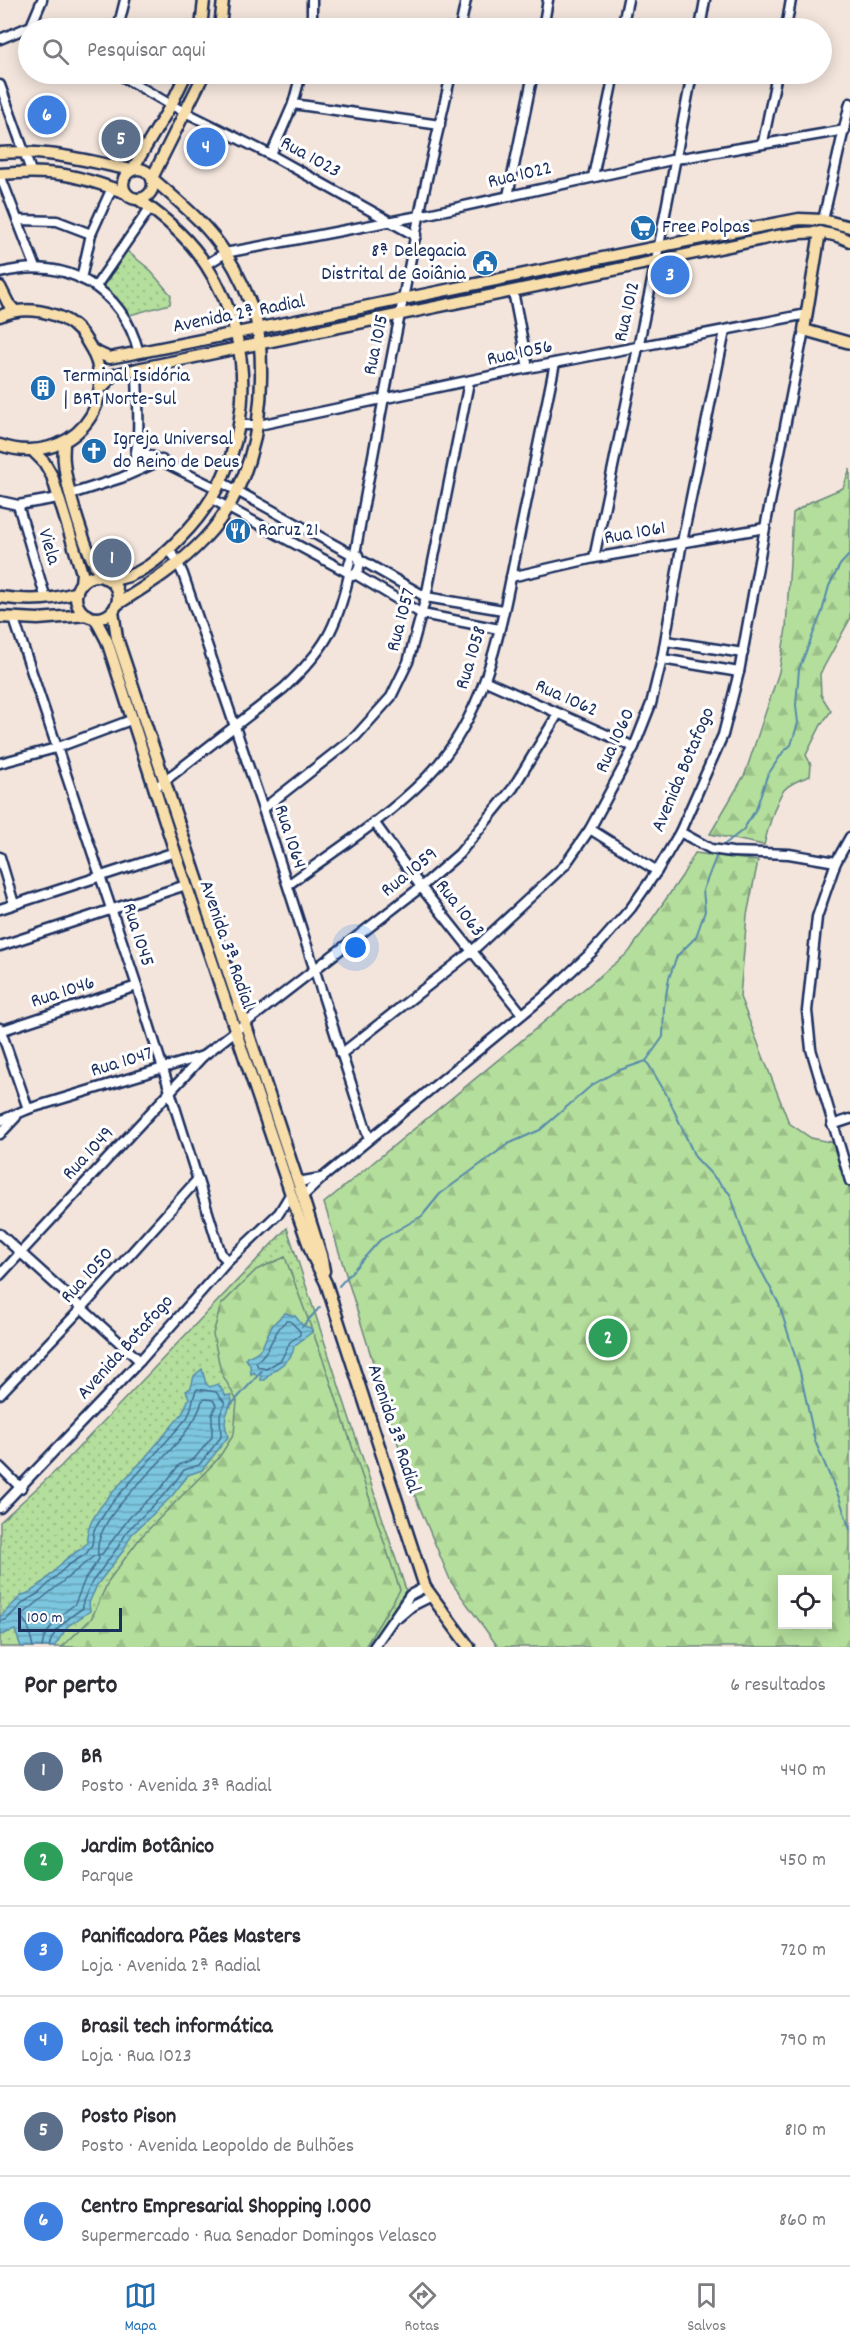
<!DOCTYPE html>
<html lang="pt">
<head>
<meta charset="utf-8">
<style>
  body { margin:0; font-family:Dekko,sans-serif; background:#f7f7f7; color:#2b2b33 }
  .controls { position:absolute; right:18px; bottom:18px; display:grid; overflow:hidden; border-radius:0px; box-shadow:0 3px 15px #0003 }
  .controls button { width:54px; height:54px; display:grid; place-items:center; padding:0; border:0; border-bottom:2px solid #e1e1e2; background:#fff; color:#2b2b33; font:30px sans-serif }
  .scale { position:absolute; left:18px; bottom:15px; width:104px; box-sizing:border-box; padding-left:6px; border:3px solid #1b2f5e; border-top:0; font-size:16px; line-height:21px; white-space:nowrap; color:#1b2f5e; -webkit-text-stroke:4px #fff; paint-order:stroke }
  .you { position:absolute; left:356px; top:948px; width:21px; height:21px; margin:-15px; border:4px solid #fff; border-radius:50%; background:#1a73e8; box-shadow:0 0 0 9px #1a73e833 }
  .badge { display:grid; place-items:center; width:39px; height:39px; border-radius:50%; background:#1f6fb2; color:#fff; font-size:20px; font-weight:700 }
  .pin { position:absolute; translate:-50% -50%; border:3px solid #fff; box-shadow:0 2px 6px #0006 }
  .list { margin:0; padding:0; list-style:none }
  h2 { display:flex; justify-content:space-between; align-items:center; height:78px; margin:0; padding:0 24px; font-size:26px }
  h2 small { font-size:20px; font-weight:400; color:#7c7c81 }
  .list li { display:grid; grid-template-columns:39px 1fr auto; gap:18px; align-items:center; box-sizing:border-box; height:90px; padding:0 24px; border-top:2px solid #e1e1e2 }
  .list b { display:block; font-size:22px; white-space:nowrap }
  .list p { margin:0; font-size:20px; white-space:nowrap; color:#7c7c81 }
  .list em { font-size:20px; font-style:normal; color:#7c7c81 }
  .icon { flex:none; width:33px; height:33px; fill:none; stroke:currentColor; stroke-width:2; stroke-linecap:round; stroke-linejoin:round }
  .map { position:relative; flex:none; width:850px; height:1647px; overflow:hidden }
  .search { position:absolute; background:#fff; box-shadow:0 3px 15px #0003; left:18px; right:18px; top:18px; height:66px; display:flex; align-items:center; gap:15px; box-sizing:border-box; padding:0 21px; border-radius:33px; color:#7c7c81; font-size:22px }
  .sheet { height:618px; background:#fff }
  nav { display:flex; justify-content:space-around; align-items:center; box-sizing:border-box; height:84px; border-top:2px solid #e1e1e2; background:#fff; font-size:16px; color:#7c7c81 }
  nav a { display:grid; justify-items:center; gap:3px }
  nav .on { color:#1f6fb2 }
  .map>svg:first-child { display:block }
  .grass { fill:url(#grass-dots); stroke:#68867c; stroke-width:1.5 }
  .forest { fill:url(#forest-firs); stroke:#68867c; stroke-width:1.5; fill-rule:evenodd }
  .water { fill:url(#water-rules); stroke:#568aab; stroke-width:1.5 }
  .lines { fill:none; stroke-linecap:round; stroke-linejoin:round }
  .shore { stroke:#426c91; stroke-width:1.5 }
  .stream { stroke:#568aab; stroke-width:2 }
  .minor-casing { stroke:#1b2f5e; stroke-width:13 }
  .major-casing { stroke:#1b2f5e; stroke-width:15 }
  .minor { stroke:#fff; stroke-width:8 }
  .major { stroke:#f8deab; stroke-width:10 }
  .labels { text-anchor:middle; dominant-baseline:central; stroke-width:6; stroke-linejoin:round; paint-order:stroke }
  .street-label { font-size:20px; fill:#1b2f5e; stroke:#fff }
  .poi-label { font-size:20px; fill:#1b2f5e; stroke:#fff; text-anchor:start }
</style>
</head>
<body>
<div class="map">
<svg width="850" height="1647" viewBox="0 0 850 1647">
  <defs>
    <pattern id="grass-dots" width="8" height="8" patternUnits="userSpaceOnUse" patternTransform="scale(1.5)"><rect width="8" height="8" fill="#b4de9b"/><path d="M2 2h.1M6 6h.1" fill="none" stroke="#9abf88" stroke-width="1.8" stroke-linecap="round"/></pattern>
    <pattern id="forest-firs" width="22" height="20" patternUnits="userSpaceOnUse" patternTransform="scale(1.5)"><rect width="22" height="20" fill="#b4de9b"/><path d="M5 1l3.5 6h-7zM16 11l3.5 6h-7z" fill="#9abf88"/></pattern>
    <pattern id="water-rules" width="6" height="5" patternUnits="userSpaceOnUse" patternTransform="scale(1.5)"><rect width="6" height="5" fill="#7dc7de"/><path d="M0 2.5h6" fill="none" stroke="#66a2b7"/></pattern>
  </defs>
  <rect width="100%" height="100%" fill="#f3e5dc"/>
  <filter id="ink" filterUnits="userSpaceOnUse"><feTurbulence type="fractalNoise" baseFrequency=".0167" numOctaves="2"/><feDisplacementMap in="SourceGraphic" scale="12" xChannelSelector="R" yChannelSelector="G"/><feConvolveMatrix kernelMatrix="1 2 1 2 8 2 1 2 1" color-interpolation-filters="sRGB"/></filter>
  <g filter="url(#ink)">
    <!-- grass -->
    <g class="grass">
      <path d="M 127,251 L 148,268 L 171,295 L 170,304 L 130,315 L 104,286 Z"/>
      <path d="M 287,1228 L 406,1590 L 370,1647 L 0,1647 L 0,1522 L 61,1466 Z"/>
    </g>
    <!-- forest -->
    <g class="forest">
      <path d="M 850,469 L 850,619 L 820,674 L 821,695 L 831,711 L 821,725 L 806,755 L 811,765 L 810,776 C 801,779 790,783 784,790 C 776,799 767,832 764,845 L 710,834 L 745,774 L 779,672 L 786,628 L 793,513 L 810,502 L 843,488 Z"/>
      <path d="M 695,853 L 758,861 L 747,915 L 740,997 L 789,1123 L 811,1138 L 835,1143 L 850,1192 L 850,1647 L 498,1647 L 451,1582 L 412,1489 L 324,1203 L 629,952 L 682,876 ZM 782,1580 L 828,1580 L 828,1624 L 782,1624 Z"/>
      <path d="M 285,1257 L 325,1365 L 400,1590 L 365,1647 L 62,1647 L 91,1619 L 109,1580 L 140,1538 L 218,1459 L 234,1434 L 237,1401 L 221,1372 L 213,1334 L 221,1305 L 256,1270 Z"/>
    </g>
    <!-- water -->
    <g class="water">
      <path d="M 285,1313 L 295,1316 L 303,1326 L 311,1328 L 312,1332 L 294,1346 C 293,1363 273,1367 265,1380 L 261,1380 L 260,1372 L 257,1376 L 254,1372 L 251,1374 L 250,1365 L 246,1359 L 247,1357 C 266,1350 262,1343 271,1328 C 274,1322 280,1318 285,1313 Z"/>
      <path d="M 202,1369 L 206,1384 L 210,1387 L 218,1384 L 226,1396 L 230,1395 L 232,1400 L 226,1416 L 225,1424 L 228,1437 L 202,1470 L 188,1475 L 172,1496 L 132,1534 L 123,1551 L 97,1585 L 89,1603 L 90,1611 L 68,1626 L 54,1647 L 21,1647 L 15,1630 L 0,1635 L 0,1617 L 22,1595 C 33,1594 54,1572 61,1564 C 68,1555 80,1552 87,1543 C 83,1516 126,1479 143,1460 C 156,1445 169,1429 182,1414 L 189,1398 L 186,1391 L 191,1388 L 194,1376 Z"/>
    </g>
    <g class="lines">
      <!-- shore -->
      <g class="shore">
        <path d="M 286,1321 L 290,1321 L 300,1331 L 300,1335 L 290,1342 L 281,1360 L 266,1369 L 258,1367 L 256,1362 C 273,1349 271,1333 286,1321 Z"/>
        <path d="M 205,1399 L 213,1400 L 216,1405 L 212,1415 L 212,1437 L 194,1459 L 179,1465 L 162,1487 L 130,1517 L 102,1554 L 98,1555 C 91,1508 191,1450 202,1401 Z"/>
        <path d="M 0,1621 L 6,1620 L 24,1602 L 39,1593 L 67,1566 L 86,1554 L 92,1545 L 94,1530 L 110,1505 L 187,1418 C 193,1408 192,1397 197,1389 L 216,1392 L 225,1403 L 220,1415 L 221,1437 L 199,1465 L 184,1470 L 167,1492 L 128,1530 L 118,1547 L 92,1582 L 83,1601 L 83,1608 C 69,1617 52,1630 49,1647"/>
        <path d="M 33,1647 L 28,1626 L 22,1618 L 22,1615 L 94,1556 L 98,1555 L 99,1559 L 85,1579 L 75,1604 L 57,1618 L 44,1638 L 42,1647"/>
      </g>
      <!-- stream -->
      <g class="stream">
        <path d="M 725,844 L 743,830 L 756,809 L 767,776 L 783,752 L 791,745 L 798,723 L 796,705 L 799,669 L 822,612 L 829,586 L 840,565 L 850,554"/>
        <path d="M 647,1062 L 668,1097 L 695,1157 L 730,1194 L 747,1244 L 779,1304 L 800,1372 L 815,1441 L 840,1500 L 850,1530"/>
        <path d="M 339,1286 L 380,1240 L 422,1216 L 440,1194 L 508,1144 L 540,1130 L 592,1085 L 617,1071 L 646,1061 L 663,1037 L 664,1007 L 669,978 L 677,956 L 696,937 L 705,911 L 703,890 L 718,852"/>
        <path d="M 302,1327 L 320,1307"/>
        <path d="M 229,1407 L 262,1371"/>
      </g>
      <!-- minor casing -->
      <g class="minor-casing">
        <g id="minor">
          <path d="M 312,0 L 312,28"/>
          <path d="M 118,28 L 125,0"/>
          <path d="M 460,28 L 466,0"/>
          <path d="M 543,28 L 548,0"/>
          <path d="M 622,28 L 628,0"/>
          <path d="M 700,28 L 705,0"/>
          <path d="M 786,28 L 791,0"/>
          <path d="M 0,39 L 31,26 L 42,0"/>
          <path d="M 118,74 L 171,105 L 271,155 L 416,236"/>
          <path d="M 591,74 L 613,78"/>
          <path d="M 0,85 L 31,171"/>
          <path d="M 293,104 L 440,125"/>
          <path d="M 763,142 L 777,74"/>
          <path d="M 271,155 L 293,104 L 301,74"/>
          <path d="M 0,175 L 36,268"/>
          <path d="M 593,177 L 614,74"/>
          <path d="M 508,196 L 533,74"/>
          <path d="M 18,220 L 57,221 L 91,234"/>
          <path d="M 823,220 L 850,103"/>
          <path d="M 206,265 L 225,253 L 419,216 L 676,159 L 845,130"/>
          <path d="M 0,273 C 65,256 122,287 139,353"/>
          <path d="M 81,279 L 91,234 L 112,188"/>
          <path d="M 96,286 L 150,208"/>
          <path d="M 513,291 L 528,368"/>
          <path d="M 240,425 L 259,425 L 528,368 L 807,314"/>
          <path d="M 137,449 L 218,489"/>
          <path d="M 130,473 C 143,445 137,400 137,369"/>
          <path d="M 221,482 L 351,554"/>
          <path d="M 71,494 L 121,478 L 162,460"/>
          <path d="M 212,499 L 347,572"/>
          <path d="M 0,501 L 18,505 L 58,498"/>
          <path d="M 18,505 L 46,599"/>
          <path d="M 169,550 L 176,559 L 183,574 L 263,809 L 369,1139"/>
          <path d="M 352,554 L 358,555 C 361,563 360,571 353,576 L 347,572 Z"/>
          <path d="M 355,554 C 375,441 397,329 419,217 C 428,169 441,121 451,74"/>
          <path d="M 594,558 L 654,271 L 692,74"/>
          <path d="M 359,559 L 426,597 L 503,610"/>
          <path d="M 355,574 L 422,614 L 499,629"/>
          <path d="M 511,577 L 594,558 L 765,528"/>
          <path d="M 14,619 L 137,986 L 221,1254 L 228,1261"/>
          <path d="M 666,641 L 743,653"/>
          <path d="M 662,659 L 739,672"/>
          <path d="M 486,681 L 634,747"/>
          <path d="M 0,763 L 56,748 L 131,720"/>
          <path d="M 154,789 L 284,688 C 325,649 336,630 349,575"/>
          <path d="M 263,809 L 356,736 L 391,697 L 408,662 L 426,597 L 469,382"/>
          <path d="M 374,822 L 421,887 L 522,1014"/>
          <path d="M 590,829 L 657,871"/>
          <path d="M 680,832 L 711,849 L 732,852 L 789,854 L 836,862"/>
          <path d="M 850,837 L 836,862 L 817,917 L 807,1011 L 811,1049 L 850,1181"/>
          <path d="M 0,857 L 14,904"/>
          <path d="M 288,885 C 334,851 384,820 425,779 C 490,714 502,619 520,533 C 532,476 543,420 555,363"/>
          <path d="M 0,909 L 175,852"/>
          <path d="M 0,946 L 186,885"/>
          <path d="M 0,1028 L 28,1109"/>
          <path d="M 0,1031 L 137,986"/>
          <path d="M 341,1054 L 471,952 L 565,865 L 590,829 L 634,747 L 651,704 L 662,659 L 682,542 L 725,331"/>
          <path d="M 0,1121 L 28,1109 L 203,1056 L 421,887 L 459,854 L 513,788 L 558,714"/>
          <path d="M 832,1125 L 850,1119"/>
          <path d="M 0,1134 L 16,1117"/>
          <path d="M 298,1182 L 321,1178"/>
          <path d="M 303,1196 L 322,1178 L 546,995 L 594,950 L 631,908 L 657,871 L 680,832 L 723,735 L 739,672 L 765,528 L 804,330"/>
          <path d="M 0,1234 L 140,1361"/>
          <path d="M 0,1275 L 203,1056"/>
          <path d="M 0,1394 L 81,1309 L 198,1179"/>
          <path d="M 0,1467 L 21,1488"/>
          <path d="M 0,1508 L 140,1361 L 227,1262 L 279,1213 L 291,1193"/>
          <path d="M 399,1617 L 412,1606 L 432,1596"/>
          <path d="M 374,1647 L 410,1595 L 425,1587"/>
        </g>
      </g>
      <!-- major casing -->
      <g class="major-casing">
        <g id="major">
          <path d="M 201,28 L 204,0"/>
          <path d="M 220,28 L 223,0"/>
          <path d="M 0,153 C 46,149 87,161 132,170"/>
          <circle cx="138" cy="184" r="15"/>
          <path d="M 132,170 L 171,105 L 186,74"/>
          <path d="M 0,174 C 53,169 77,175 126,193"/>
          <path d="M 152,178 L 204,74"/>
          <path d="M 820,232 L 804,330 L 850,343"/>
          <path d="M 0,287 L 8,303 L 15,311"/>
          <path d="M 0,316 C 18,308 36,309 54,315 C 67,319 79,328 86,340 C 128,402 69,469 0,445"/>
          <path d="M 94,351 L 109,358 C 339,314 569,263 799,219 L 823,220 L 850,227"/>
          <path d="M 100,389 L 114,375 L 137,369 L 777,236 C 803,232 826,229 850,241"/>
          <path d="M 64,443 C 64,449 63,456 64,462 C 66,486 87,561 104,578"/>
          <path d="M 34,452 L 44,462 L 52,476 L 82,573 L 81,584"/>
          <circle cx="97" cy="597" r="21"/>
          <path d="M 109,580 C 138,579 162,557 181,537 C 253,465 262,350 206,265 C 189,238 164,217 138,199"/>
          <path d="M 0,597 C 26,601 52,601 77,592"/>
          <path d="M 116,605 C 148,585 179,566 204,539 C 247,494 262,430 261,370 C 261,354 260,336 256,320 C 249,297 239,274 226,254 C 207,224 179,202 153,179"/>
          <path d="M 113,611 L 117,638 L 298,1182 L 321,1255 L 324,1271"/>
          <path d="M 0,617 L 38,619 L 87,615"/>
          <path d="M 95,618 L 107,641 L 175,852 L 298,1215 L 313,1257 L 326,1283 L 425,1587 L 469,1647"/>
        </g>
      </g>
      <!-- minor -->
      <use href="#minor" class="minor"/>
      <!-- major -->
      <use href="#major" class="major"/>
    </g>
  </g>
  <!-- icons -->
  <defs>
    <g id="supermarket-disc" transform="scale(1.35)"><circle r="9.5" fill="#1f6fb2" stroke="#fff"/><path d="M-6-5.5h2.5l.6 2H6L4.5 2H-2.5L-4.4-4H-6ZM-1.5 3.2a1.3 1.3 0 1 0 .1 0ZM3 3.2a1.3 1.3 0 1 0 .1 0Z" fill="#fff"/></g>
    <g id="civic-disc" transform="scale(1.35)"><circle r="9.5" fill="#1f6fb2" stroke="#fff"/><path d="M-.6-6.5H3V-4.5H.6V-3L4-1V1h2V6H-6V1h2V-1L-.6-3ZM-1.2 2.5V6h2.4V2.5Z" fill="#fff"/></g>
    <g id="building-disc" transform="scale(1.35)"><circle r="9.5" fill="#1f6fb2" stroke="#fff"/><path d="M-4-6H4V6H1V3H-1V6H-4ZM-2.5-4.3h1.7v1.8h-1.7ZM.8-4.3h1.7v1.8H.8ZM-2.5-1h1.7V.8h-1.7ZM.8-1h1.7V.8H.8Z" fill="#fff"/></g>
    <g id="church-disc" transform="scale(1.35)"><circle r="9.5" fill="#1f6fb2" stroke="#fff"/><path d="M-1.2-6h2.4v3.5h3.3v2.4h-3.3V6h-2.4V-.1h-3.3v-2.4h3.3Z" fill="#fff"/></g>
    <g id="restaurant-disc" transform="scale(1.35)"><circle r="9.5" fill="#1f6fb2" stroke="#fff"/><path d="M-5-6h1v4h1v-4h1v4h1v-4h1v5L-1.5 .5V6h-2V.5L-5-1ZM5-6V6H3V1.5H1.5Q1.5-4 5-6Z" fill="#fff"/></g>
  </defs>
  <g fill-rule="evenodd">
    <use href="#supermarket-disc" x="643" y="228"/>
    <use href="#civic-disc" x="485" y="263"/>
    <use href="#building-disc" x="43" y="388"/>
    <use href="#church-disc" x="94" y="451"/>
    <use href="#restaurant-disc" x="238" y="531"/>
  </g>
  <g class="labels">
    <!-- street labels -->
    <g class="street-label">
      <text transform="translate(310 158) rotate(29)">Rua 1023</text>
      <text transform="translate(520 176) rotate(-13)">Rua 1022</text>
      <text transform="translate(628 312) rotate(-77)">Rua 1012</text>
      <text transform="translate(239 315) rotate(-11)">Avenida 2ª Radial</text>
      <text transform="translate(377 345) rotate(-78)">Rua 1015</text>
      <text transform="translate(520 354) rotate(-12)">Rua 1056</text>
      <text transform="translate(635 534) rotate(-10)">Rua 1061</text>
      <text transform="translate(48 547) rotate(73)">Viela</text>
      <text transform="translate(402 620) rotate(-75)">Rua 1057</text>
      <text transform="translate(472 658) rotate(-73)">Rua 1058</text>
      <text transform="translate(566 699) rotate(24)">Rua 1062</text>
      <text transform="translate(616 741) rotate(-65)">Rua 1060</text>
      <text transform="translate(684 770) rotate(-67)">Avenida Botafogo</text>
      <text transform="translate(289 837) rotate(72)">Rua 1064</text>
      <text transform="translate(410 873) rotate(-39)">Rua 1059</text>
      <text transform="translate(459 909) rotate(52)">Rua 1063</text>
      <text transform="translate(137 935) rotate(72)">Rua 1045</text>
      <text transform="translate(226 945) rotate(71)">Avenida 3ª Radial</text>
      <text transform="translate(63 993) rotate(-18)">Rua 1046</text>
      <text transform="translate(122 1063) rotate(-17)">Rua 1047</text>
      <text transform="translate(89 1154) rotate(-47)">Rua 1049</text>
      <text transform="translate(88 1276) rotate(-48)">Rua 1050</text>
      <text transform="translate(126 1348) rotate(-48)">Avenida Botafogo</text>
      <text transform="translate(393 1429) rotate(72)">Avenida 3ª Radial</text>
    </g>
    <!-- poi labels -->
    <g class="poi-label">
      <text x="662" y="228">Free Polpas</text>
      <text x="466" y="252" text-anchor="end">8ª Delegacia<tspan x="466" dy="23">Distrital de Goiânia</tspan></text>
      <text x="63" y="377">Terminal Isidória<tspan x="63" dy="23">| BRT Norte-Sul</tspan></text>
      <text x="113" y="440">Igreja Universal<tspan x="113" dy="23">do Reino de Deus</tspan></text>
      <text x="258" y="531">Raruz 21</text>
    </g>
  </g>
</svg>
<div class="controls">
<button><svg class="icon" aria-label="locate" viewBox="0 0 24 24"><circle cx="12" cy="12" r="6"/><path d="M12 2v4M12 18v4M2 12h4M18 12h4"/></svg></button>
</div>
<div class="scale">100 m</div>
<div class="you"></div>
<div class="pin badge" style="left:112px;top:558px;background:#5c6f8a">1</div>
<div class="pin badge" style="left:608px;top:1338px;background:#2e9e5b">2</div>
<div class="pin badge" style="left:670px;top:275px;background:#3f7fe0">3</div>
<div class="pin badge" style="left:206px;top:147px;background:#3f7fe0">4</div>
<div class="pin badge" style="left:121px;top:139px;background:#5c6f8a">5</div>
<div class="pin badge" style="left:47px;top:115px;background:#3f7fe0">6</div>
<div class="search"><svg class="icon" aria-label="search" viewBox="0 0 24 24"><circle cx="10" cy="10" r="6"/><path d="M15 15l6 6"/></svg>Pesquisar aqui</div>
</div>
<section class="sheet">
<h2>Por perto<small>6 resultados</small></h2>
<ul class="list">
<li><span class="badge" style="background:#5c6f8a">1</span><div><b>BR</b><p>Posto · Avenida 3ª Radial</p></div><em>440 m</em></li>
<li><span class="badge" style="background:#2e9e5b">2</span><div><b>Jardim Botânico</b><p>Parque</p></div><em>450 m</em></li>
<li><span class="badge" style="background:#3f7fe0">3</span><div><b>Panificadora Pães Masters</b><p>Loja · Avenida 2ª Radial</p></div><em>720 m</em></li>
<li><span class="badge" style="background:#3f7fe0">4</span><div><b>Brasil tech informática</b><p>Loja · Rua 1023</p></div><em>790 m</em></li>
<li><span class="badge" style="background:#5c6f8a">5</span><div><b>Posto Pison</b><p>Posto · Avenida Leopoldo de Bulhões</p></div><em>810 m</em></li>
<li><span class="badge" style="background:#3f7fe0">6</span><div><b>Centro Empresarial Shopping 1.000</b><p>Supermercado · Rua Senador Domingos Velasco</p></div><em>860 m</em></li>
</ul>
</section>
<nav>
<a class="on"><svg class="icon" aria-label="map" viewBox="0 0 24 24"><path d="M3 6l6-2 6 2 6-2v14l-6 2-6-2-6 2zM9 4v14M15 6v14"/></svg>Mapa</a>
<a><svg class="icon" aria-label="directions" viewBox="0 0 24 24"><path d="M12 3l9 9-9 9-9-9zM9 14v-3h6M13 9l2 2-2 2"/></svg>Rotas</a>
<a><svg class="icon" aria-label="saved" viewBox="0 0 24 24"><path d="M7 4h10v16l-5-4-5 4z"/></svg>Salvos</a>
</nav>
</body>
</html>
